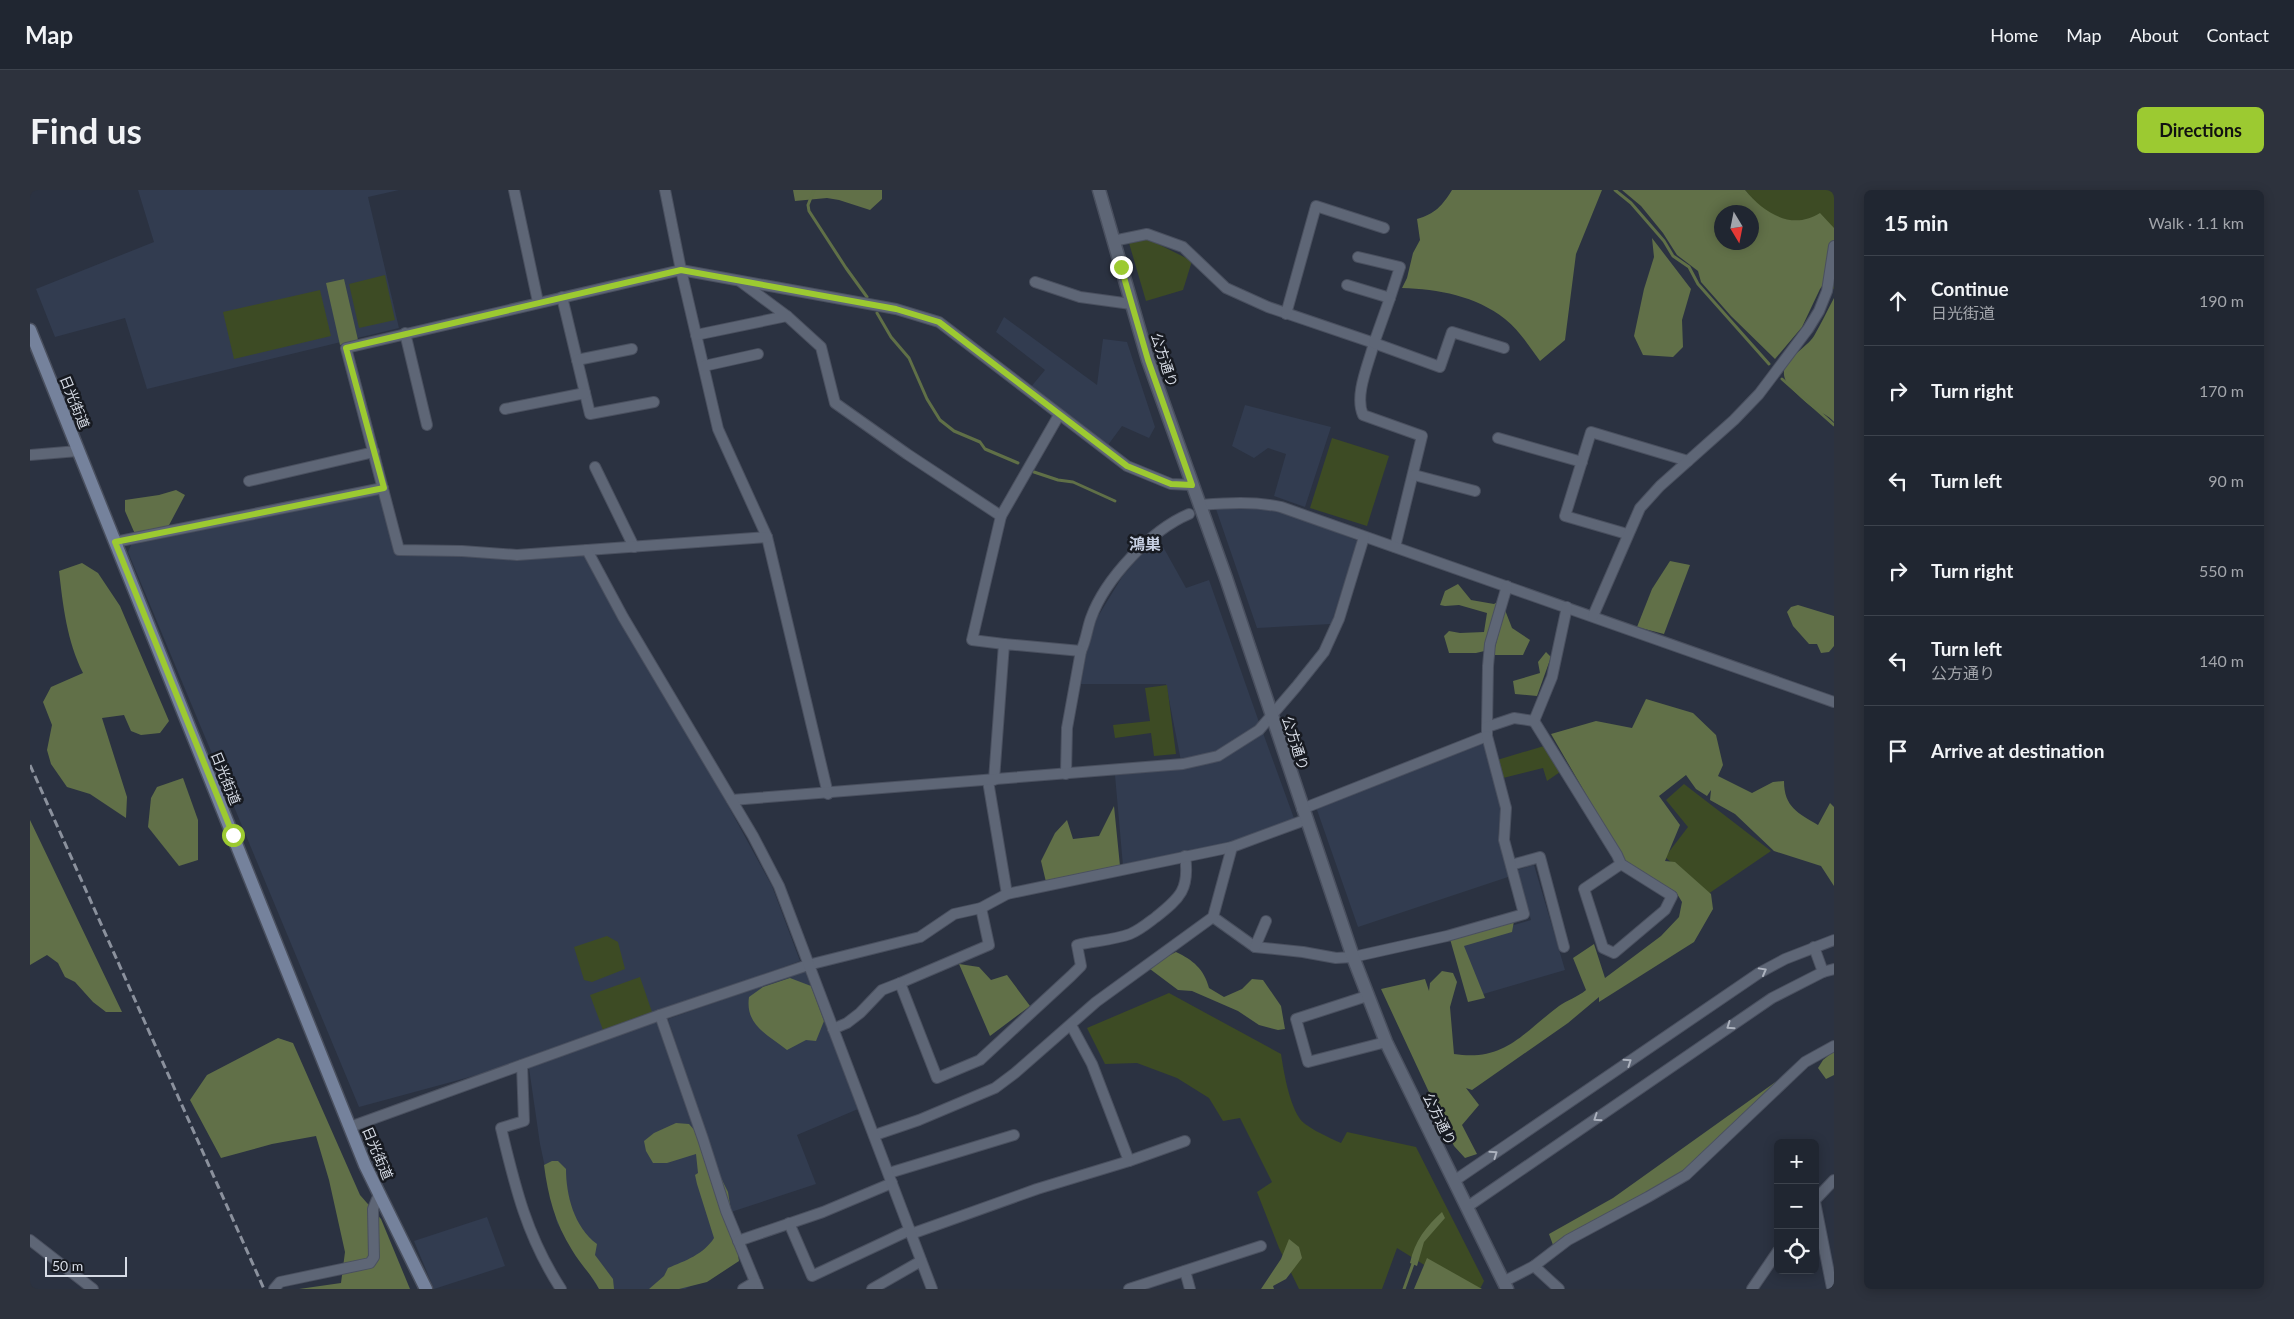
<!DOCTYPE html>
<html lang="en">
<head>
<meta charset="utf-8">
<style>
  body { margin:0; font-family:Lato,"Noto Sans JP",sans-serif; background:#2d323d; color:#f1f3f6 }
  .controls { position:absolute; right:15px; bottom:15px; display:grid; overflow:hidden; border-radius:8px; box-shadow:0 2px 12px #0003 }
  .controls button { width:45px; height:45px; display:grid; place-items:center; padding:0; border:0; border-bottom:1px solid #3d434d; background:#202631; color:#f1f3f6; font:25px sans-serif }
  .compass { position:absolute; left:1684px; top:15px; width:45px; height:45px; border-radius:50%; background:#202631; box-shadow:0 2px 12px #0003; rotate:170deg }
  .scale { position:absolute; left:15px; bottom:12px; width:82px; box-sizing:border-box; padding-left:5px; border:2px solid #d6dbe5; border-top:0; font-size:14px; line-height:18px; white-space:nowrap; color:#d6dbe5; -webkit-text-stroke:4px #171a21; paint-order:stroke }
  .stop { position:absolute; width:15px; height:15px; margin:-11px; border:4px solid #9cca31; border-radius:50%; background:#fff }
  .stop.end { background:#9cca31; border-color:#fff; box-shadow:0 1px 5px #0008 }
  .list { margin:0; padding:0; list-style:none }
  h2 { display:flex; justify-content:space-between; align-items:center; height:65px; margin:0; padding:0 20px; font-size:21px }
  h2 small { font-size:16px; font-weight:400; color:#a2a5ab }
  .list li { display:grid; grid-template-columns:32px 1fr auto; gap:15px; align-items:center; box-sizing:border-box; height:90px; padding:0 20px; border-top:1px solid #3d434d }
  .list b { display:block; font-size:19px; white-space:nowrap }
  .list p { margin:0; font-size:16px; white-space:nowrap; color:#a2a5ab }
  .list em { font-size:16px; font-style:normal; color:#a2a5ab }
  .icon { flex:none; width:28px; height:28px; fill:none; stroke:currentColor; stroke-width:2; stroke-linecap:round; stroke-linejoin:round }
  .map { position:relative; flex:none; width:1804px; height:1099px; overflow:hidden; border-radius:8px }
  header { display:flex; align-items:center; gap:30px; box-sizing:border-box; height:70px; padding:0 25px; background:#202631; border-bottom:1px solid #3d434d }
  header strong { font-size:24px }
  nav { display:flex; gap:28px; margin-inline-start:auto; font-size:18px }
  .intro { display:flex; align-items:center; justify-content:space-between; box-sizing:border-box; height:120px; padding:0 30px }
  h1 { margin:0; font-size:35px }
  .button { padding:12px 22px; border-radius:8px; background:#9cca31; color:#111; font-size:18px; font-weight:700 }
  main { display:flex; gap:30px; padding:0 30px }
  aside { flex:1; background:#202631; border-radius:8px; box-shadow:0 2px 12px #0003 }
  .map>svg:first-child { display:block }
  .built { fill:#323c50 }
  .green { fill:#3d4b24 }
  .forest { fill:#617048; fill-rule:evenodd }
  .water { fill:#607047 }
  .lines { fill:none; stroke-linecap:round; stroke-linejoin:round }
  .stream { stroke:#607047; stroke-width:3 }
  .minor-casing { stroke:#4a505f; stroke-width:12 }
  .tertiary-casing { stroke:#4a505f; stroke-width:15 }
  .secondary-casing { stroke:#4a505f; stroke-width:15 }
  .minor { stroke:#5e6676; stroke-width:10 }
  .tertiary { stroke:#5e6676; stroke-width:12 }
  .secondary { stroke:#75829c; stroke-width:12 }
  .rail { stroke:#8b919d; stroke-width:3; stroke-dasharray:8 4; stroke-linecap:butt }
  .oneway { stroke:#acb2be }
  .route { stroke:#9cca31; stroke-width:6 }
  .labels { text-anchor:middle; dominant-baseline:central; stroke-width:5; stroke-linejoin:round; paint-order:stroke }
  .street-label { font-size:14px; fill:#d6dbe5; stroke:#171a21 }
  .quarter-label { font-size:16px; font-weight:bold; fill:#c7d0e3; stroke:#171a21 }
</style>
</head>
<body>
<header>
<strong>Map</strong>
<nav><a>Home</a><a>Map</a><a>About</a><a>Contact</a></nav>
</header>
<div class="intro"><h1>Find us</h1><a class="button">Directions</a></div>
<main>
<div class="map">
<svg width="1804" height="1099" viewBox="0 0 1804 1099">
  <rect width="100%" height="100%" fill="#2b3241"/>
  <!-- built -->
  <g class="built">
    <path d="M 108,0 L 369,0 L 338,7 L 369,138 L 117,199 L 95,128 L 25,147 L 6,99 L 124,52 Z"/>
    <path d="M 974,127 L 1067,195 L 1073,149 L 1097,152 L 1125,237 L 1119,248 L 1092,236 L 1078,255 L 1000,198 L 1015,180 L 966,142 Z"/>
    <path d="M 1215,215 L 1301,237 L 1275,317 L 1244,306 L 1256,264 L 1238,258 L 1224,268 L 1202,256 Z"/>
    <path d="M 353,303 L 368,362 L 426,363 L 491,370 L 555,366 L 684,590 L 742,696 L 770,771 L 473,878 L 329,917 L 98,362 L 101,355 Z"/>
    <path d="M 1212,316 L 1255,322 L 1328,351 L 1301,434 L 1227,438 L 1186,319 Z"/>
    <path d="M 1127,346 L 1156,398 L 1179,390 L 1230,535 L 1187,563 L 1151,571 L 1136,494 L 1051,494 L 1056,465 L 1067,428 L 1092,387 Z"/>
    <path d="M 1233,543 L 1265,631 L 1201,654 L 1093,676 L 1085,585 L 1152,579 Z"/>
    <path d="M 1455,551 L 1471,617 L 1468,644 L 1481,686 L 1328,737 L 1286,617 Z"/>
    <path d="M 1504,675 L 1535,780 L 1443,807 L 1426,752 L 1501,730 L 1487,680 Z"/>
    <path d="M 775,781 L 828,919 L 767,945 L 786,994 L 701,1022 L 638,829 Z"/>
    <path d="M 628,831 L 709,1071 L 655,1099 L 569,1099 L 527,1033 L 510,954 L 499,878 Z"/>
    <path d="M 457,1027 L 475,1076 L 404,1099 L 384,1051 Z"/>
  </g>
  <!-- green -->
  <g class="green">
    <path d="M 1715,0 L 1804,0 L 1804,99 L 1796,98 Z"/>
    <path d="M 1116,48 L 1162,71 L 1153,100 L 1116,111 L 1099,53 Z"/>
    <path d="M 355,85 L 365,130 L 329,138 L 319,94 Z"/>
    <path d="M 290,100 L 301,146 L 204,169 L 193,122 Z"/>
    <path d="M 1302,248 L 1359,266 L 1337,336 L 1280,318 Z"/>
    <path d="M 1137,495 L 1146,564 L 1124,566 L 1121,543 L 1085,548 L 1083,535 L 1120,531 L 1115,498 Z"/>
    <path d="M 1514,556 L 1530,582 L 1517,591 L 1513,578 L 1473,588 L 1467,570 Z"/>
    <path d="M 1654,594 L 1741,661 L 1678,704 L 1635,667 L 1658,637 L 1636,610 Z"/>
    <path d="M 577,746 L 588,752 L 595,779 L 562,792 L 554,790 L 544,757 Z"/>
    <path d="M 610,787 L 622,822 L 573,840 L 560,805 Z"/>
    <path d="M 1139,803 L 1251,864 C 1254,883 1259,913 1270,929 C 1277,938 1300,948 1311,953 L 1317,942 L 1386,957 L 1454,1091 L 1450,1099 L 1433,1099 L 1367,1058 L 1352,1099 L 1269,1099 L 1249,1058 L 1227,1002 L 1242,992 L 1210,928 L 1193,931 L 1179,908 L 1147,888 L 1107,873 L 1075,874 L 1057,838 Z"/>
  </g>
  <!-- forest -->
  <g class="forest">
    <path d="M 763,0 L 852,0 L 852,9 L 840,20 L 809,10 L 797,8 L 765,11 Z"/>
    <path d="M 1422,0 L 1572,0 L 1546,64 L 1535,150 L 1510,171 C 1499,156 1489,140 1475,129 C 1446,106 1408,99 1372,98 L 1377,88 L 1383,63 L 1390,50 L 1387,29 C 1405,24 1412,16 1422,0 Z"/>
    <path d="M 1592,0 L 1715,0 C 1734,23 1762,41 1790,23 L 1804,38 L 1804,78 L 1790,99 L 1772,137 L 1745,169 L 1701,126 L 1671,92 L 1668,81 L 1647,65 L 1633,43 L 1611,16 ZM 1692,22 L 1722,22 L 1722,52 L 1692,52 Z"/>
    <path d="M 1622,48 L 1661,99 L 1652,130 L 1653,157 L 1643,167 L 1613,165 L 1604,146 L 1614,99 L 1624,67 Z"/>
    <path d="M 314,89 L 328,150 L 310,155 L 296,93 Z"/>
    <path d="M 1804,108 L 1804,232 C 1798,225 1793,224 1785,219 C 1778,215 1768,205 1762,199 C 1738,175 1774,162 1784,146 C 1791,134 1797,121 1804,108 Z"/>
    <path d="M 146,300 L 155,305 L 138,337 L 105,344 L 95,321 L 95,310 L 129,305 Z"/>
    <path d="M 1640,371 L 1660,375 L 1634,444 L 1607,437 L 1622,399 Z"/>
    <path d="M 52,373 L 68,383 L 90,416 L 139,531 L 130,543 L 111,545 L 101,541 L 94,525 L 72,528 L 97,607 L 96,628 L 60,604 L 37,597 L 21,574 L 17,560 L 22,535 L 13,512 L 21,497 L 53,483 C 37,451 33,416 29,381 Z"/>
    <path d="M 1428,394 L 1441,410 L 1464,414 L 1469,411 L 1463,459 L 1446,463 L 1419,463 L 1414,446 L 1419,441 L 1430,443 L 1454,442 L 1457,423 L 1429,415 L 1415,416 L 1410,415 L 1415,401 Z"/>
    <path d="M 1768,415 L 1804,426 L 1804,456 L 1799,462 L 1791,463 L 1787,454 L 1779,454 L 1763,436 L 1757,422 L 1761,417 Z"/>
    <path d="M 1475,420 L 1482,438 L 1500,450 L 1493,465 L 1463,465 Z"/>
    <path d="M 1516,462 L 1521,467 L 1507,506 L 1485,504 L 1483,491 L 1510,483 L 1508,472 Z"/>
    <path d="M 1616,509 L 1663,523 L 1686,545 L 1693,575 L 1688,586 L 1722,603 L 1743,592 L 1754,591 C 1754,617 1768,623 1788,635 L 1800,613 L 1804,617 L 1804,696 L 1791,676 L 1744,661 L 1705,624 L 1680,610 L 1681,600 L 1677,606 L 1666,599 L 1656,585 L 1629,606 L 1650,635 L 1635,671 L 1645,672 L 1681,704 L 1683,719 L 1664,752 L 1569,812 L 1569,807 L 1538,833 L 1442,900 L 1436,898 L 1449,915 L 1432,935 L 1447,964 L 1435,968 L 1424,956 L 1351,799 L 1395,789 L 1399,801 L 1400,793 L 1412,781 L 1423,783 L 1427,792 L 1420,817 L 1424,864 C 1474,872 1493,843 1529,816 C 1537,810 1548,807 1556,800 L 1543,768 L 1564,754 L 1575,788 L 1631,746 L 1649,727 L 1652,712 L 1646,702 L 1596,673 L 1521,544 L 1566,531 L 1602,538 Z"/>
    <path d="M 153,588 L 168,630 L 168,670 L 149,676 L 118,637 L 121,608 L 127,597 Z"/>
    <path d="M 1084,616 L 1090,676 L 1016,692 L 1011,671 L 1025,643 L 1037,630 L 1043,649 L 1069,646 Z"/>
    <path d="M 0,630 L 92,822 L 76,822 L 63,812 L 45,792 L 35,787 L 28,773 L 17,765 L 0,775 Z"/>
    <path d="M 1484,731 L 1482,742 L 1434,756 L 1455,808 L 1438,812 L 1420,749 Z"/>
    <path d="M 1146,762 C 1163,770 1174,779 1179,798 L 1194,807 L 1212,799 L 1222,789 L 1233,790 L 1251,816 L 1255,839 L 1248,840 L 1229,835 L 1208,821 L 1162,801 L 1148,800 L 1120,779 L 1132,769 Z"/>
    <path d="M 929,774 L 949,777 L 961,790 L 977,785 L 1000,816 L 960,846 Z"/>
    <path d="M 760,788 L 781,796 L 794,831 L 786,851 L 776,850 L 757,860 C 737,844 715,835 719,807 L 733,797 Z"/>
    <path d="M 248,848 L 263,853 L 330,1005 L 351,1029 L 380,1099 L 269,1099 L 311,1093 L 315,1062 L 299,990 L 286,946 L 242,954 L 191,968 L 160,910 L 177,885 Z"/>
    <path d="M 1804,861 L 1804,885 L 1796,889 L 1788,878 L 1793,870 Z"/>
    <path d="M 1751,888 L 1655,981 L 1523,1055 L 1519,1044 L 1583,1008 Z"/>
    <path d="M 646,933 L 659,934 L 681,959 L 688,982 L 698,1002 L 709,1071 L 677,1092 L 649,1099 L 619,1099 L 634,1086 L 638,1078 C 655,1071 674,1064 684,1048 L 667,994 L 665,985 L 668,983 L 666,964 L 637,973 L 623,973 L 616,961 L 614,951 L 624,943 Z"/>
    <path d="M 522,971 L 528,971 L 536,979 C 536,1005 544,1037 567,1054 L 565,1065 L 583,1089 L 584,1099 L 569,1099 C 562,1085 550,1074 542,1060 C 525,1033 518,1006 514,975 Z"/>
    <path d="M 1259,1049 L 1269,1057 L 1272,1068 L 1256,1089 L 1243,1096 L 1244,1099 L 1231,1099 L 1251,1069 Z"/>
    <path d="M 1397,1068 L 1452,1099 L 1384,1099 Z"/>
  </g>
  <!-- water -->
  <path class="water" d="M 1412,1022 L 1415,1028 L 1394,1052 L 1387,1076 L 1380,1073 C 1385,1050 1396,1037 1412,1022 Z"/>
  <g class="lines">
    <!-- stream -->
    <g class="stream">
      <path d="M 784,0 L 778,15 L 779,21 L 816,78 L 837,107"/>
      <path d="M 1585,0 L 1601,13 L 1634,51 L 1643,66 L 1659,77 L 1668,94 L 1739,174"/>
      <path d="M 847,123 L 861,147 L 879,168 L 897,209 L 910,230 L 924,241 L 950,252 L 955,259 L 988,273"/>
      <path d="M 1752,189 L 1804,235"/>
      <path d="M 1004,282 L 1028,290 L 1043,292 L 1085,311"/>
      <path d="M 1374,1099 L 1384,1071"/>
    </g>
    <!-- minor casing -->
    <g class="minor-casing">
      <g id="minor">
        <path d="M 484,0 L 508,112"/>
        <path d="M 635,0 L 651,80 L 688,239 L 737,347 L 798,604"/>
        <path d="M 1083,51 L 1117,44 L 1153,57 L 1196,98 L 1238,117 L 1344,153 C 1339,173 1324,205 1333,225 L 1392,246 L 1365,357"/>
        <path d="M 1328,67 L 1370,77 L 1360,108"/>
        <path d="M 1005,92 L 1050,107 L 1101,114"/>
        <path d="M 1317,95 L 1360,108 L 1344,153 L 1410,177 L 1422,142 L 1474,158"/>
        <path d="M 532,107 L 560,224 L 624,212"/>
        <path d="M 1256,124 L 1286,16 L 1354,38"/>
        <path d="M 757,126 L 791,157 L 805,213 L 877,264 L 971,326"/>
        <path d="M 375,143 L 397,235"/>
        <path d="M 666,145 L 757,126 L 711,92"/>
        <path d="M 547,170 L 602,159"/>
        <path d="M 674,176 L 728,164"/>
        <path d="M 475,219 L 555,203"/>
        <path d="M 1468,248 L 1552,272"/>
        <path d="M 0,265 L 48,261"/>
        <path d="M 565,277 L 604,357"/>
        <path d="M 1384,285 L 1445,301"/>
        <path d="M 219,291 L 344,262"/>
        <path d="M 1169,315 C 1197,313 1223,311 1251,317 L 1804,512"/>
        <path d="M 1597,344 L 1535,326 L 1561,242 L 1658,271"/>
        <path d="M 85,352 L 353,298"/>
        <path d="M 557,360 L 737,347"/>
        <path d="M 1563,426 L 1610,318 L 1630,296 L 1704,230 L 1729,204 L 1778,139 L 1789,121 L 1797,101 L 1804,56"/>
        <path d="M 974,454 L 942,450 L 971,326 L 1029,225"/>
        <path d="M 1051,461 C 1056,451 1057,439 1061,428 C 1075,389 1121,340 1159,324"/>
        <path d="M 1504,531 L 1587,665 L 1591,674 L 1642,706 L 1635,720 L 1584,763 L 1573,758 L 1554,699 L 1591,674"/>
        <path d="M 1457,537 L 1458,476 L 1460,454 L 1477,396"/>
        <path d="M 964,590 L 974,454 L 1051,461 L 1037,538 L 1036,584"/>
        <path d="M 958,591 L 977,704"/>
        <path d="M 702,610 L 1153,574 L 1188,566 L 1229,540 L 1266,497 L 1294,462 L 1309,429 L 1334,347"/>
        <path d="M 1272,619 L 1457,546 L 1457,537 L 1484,528 L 1504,531 L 1522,487 L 1537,417"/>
        <path d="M 1481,675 L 1510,667 L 1534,757"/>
        <path d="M 951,718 L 959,755 L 870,793 L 907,888 L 950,870 L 1041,786 L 1051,776 L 1047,755 C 1064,751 1084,750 1100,744 C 1110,740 1118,733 1126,727 C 1150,708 1160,699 1155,666"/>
        <path d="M 1183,727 L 1225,757 L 1273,762 L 1306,768 L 1323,767 L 1417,746 L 1494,724 L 1474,650 L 1476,618 L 1457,546"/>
        <path d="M 1225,757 L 1236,731"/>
        <path d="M 1784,757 L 1793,782"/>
        <path d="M 1337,806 L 1266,829 L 1278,872 L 1356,852"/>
        <path d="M 630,825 L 673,949 L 696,1021 L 728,1099"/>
        <path d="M 803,839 L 817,833 L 830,823 L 852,800 L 870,793"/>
        <path d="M 492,875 L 494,931 L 471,938 C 485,997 497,1047 531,1099"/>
        <path d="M 320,937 L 630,825 L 778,775 L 890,747 L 924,724 L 951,718 L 977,704 L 1202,657 L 1275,630"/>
        <path d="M 845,945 L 889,930 L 965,898 L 985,883 L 1066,812 L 1183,727 L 1202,657"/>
        <path d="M 1099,971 L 1155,951"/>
        <path d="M 859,983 L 984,945"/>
        <path d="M 1424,991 L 1729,783 L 1755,769 L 1804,750"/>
        <path d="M 1785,1010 L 1804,990"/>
        <path d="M 1785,1012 L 1802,1098"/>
        <path d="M 1437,1017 L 1742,808 L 1793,782 L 1804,779"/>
        <path d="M 759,1033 L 782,1086 L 880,1040"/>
        <path d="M 881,1044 L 1007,999 L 1099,971 L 1062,874 L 1041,835"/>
        <path d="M 0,1050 L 63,1099"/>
        <path d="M 708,1051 L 793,1022 L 862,993"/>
        <path d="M 1504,1076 L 1529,1099"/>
        <path d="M 1155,1081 L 1160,1099"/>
        <path d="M 1473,1092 L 1504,1076 L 1538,1050 L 1618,1007 L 1656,985 L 1775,872 L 1804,856"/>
        <path d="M 244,1099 L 250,1092 L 340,1073 L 344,1067 L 343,1019 L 349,1004"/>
        <path d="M 713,1099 L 725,1092"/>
        <path d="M 842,1099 L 891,1071"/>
        <path d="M 902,1099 L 749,696 L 723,646 L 593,427 L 557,360 L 487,365 L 432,361 L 369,360 L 316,158 L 651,80 L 866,119 L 909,132 L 1097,276 L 1141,294 L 1162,295"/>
        <path d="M 1099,1099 L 1231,1056"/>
        <path d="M 1722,1099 L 1748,1061"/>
      </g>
    </g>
    <!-- tertiary casing -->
    <g class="tertiary-casing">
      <path id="tertiary" d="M 1069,0 L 1118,170 L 1196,388 L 1323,767 L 1356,852 L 1477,1099"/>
    </g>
    <!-- secondary casing -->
    <g class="secondary-casing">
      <path id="secondary" d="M 0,140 L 335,975 L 396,1099"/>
    </g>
    <!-- minor -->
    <use href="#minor" class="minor"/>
    <!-- tertiary -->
    <use href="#tertiary" class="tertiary"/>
    <!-- secondary -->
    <use href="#secondary" class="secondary"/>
    <!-- rail -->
    <path class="rail" d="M 0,575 L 234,1099"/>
  </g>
  <!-- one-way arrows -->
  <defs><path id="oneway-chevron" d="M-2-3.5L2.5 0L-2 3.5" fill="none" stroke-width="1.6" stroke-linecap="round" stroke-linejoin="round" transform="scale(1.25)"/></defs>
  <g class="oneway">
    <use href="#oneway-chevron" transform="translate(1733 781) rotate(-29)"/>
    <use href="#oneway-chevron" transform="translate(1700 836) rotate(145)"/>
    <use href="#oneway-chevron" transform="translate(1598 872) rotate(-34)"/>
    <use href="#oneway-chevron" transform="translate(1567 928) rotate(146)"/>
    <use href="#oneway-chevron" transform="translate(1464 964) rotate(-35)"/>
  </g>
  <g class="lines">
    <!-- route -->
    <path class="route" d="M 203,645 L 85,352 L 354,298 L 316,158 L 651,80 L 866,119 L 909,132 L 1097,276 L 1141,294 L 1162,295 L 1118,170 L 1091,77"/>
  </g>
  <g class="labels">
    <!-- street labels -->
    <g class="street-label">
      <text transform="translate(1135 170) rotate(72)">公方通り</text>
      <text transform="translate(45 212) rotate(68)">日光街道</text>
      <text transform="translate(1266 553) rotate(72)">公方通り</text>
      <text transform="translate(196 588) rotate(68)">日光街道</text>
      <text transform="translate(1410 929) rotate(64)">公方通り</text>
      <text transform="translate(348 963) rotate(67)">日光街道</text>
    </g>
    <!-- quarter labels -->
    <g class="quarter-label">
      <text x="1115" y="353">鴻巣</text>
    </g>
  </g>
</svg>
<div class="controls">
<button>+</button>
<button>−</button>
<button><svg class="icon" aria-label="locate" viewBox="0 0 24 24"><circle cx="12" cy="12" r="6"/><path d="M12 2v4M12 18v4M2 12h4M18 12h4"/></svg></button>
</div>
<svg class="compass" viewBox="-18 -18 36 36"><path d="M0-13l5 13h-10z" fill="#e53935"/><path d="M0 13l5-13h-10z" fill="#a2a5ab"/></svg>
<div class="scale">50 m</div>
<div class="stop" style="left:203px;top:645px"></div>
<div class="stop end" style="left:1091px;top:77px"></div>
</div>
<aside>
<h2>15 min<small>Walk · 1.1 km</small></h2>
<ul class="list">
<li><svg class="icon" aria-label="ahead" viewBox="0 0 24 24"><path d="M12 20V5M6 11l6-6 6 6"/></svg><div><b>Continue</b><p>日光街道</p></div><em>190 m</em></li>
<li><svg class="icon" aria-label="right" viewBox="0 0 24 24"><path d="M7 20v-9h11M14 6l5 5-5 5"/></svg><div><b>Turn right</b></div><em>170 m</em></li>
<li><svg class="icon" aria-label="left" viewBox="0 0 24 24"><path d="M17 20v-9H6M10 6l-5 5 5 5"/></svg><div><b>Turn left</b></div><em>90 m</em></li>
<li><svg class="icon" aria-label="right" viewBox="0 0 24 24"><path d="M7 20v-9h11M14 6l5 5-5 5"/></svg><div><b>Turn right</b></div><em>550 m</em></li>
<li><svg class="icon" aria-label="left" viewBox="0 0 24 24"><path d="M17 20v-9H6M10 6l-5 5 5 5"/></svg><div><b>Turn left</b><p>公方通り</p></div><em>140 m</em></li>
<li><svg class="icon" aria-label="arrive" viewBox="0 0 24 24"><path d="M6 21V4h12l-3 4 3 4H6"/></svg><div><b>Arrive at destination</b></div></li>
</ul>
</aside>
</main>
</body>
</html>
